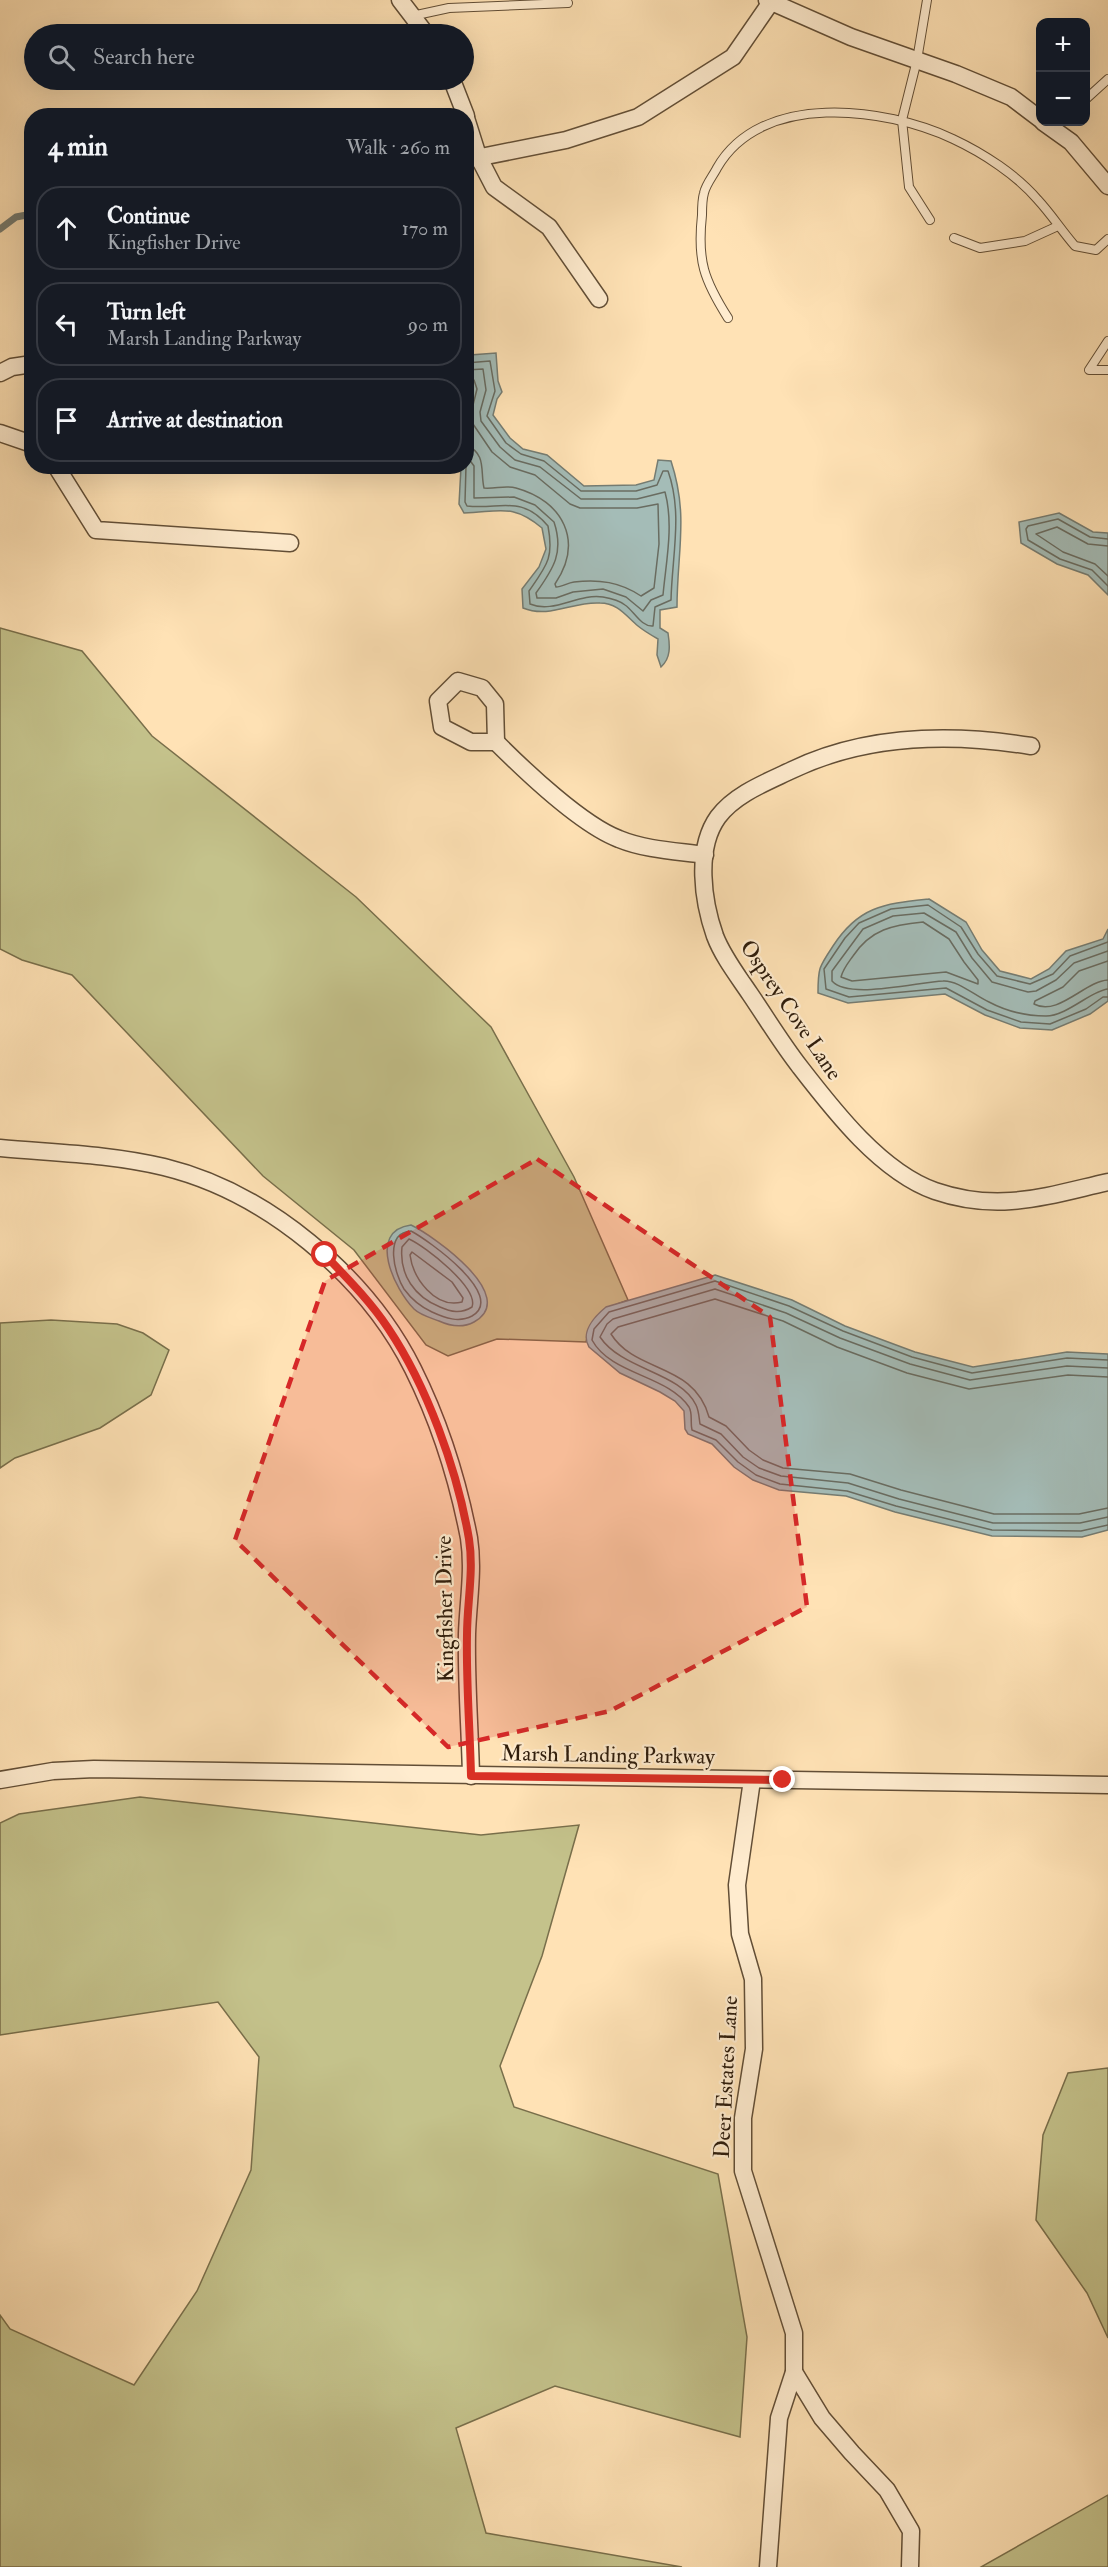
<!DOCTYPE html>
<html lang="en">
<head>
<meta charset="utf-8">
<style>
  body { margin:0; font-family:"IM FELL Double Pica",serif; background:#20242c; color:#f1f3f6 }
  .controls { position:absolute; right:18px; top:18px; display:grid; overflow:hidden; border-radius:12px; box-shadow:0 6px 24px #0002 }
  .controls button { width:54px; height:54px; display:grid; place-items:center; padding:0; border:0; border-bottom:2px solid #363941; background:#171b24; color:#f1f3f6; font:30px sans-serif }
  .stop { position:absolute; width:18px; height:18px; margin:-14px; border:4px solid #d93025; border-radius:50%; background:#fff }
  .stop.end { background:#d93025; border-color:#fff; box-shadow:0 2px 6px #0008 }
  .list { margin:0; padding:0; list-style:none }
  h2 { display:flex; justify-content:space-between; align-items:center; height:78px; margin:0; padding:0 24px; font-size:26px }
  h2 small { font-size:20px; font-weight:400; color:#9ea1a6 }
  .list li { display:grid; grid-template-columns:39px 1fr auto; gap:18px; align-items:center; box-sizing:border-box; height:84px; margin:0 12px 12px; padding:0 12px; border:2px solid #363941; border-radius:24px }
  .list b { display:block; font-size:22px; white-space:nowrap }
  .list p { margin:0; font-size:20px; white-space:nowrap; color:#9ea1a6 }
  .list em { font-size:20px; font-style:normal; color:#9ea1a6 }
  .icon { flex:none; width:33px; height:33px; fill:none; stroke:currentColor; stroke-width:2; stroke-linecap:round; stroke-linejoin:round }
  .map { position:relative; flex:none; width:1108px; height:2567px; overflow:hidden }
  .search { position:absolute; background:#171b24; box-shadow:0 6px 24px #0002; left:24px; top:24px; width:450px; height:66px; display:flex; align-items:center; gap:15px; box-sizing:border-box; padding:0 21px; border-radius:33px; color:#9ea1a6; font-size:22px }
  .panel { position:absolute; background:#171b24; box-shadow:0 6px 24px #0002; left:24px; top:108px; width:450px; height:366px; border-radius:24px }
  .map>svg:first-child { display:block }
  .green { fill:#c4c28b; stroke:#796f4b; stroke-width:1.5 }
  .water { fill:#a4bcb7; stroke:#757c72; stroke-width:1.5 }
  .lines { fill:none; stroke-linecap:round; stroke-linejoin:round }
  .shore { stroke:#696c61; stroke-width:1.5 }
  .stream { stroke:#757c72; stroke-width:7 }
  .service-casing { stroke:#624e36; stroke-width:10 }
  .minor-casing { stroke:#624e36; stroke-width:19 }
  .service { stroke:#ffeccf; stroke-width:8 }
  .minor { stroke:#ffeccf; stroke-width:16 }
  .route { stroke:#d93025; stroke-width:8 }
  .marked { fill:#d62828; fill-opacity:0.2; stroke:#d62828; stroke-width:4.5; stroke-dasharray:12 8; stroke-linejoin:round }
  .labels { text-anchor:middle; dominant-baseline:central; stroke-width:4.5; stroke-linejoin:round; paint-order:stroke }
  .street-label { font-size:22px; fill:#2e1c0b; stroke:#ffeccf }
</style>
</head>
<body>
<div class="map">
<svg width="1108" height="2567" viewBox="0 0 1108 2567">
  <rect width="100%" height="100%" fill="#ffe2b5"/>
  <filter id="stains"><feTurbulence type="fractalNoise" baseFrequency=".00333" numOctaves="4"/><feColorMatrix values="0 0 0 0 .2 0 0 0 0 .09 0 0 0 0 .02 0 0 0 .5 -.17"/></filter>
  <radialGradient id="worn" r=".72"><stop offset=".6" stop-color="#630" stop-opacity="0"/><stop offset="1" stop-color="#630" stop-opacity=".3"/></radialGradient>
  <!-- green -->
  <g class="green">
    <path d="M 0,628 L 82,651 L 152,736 L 356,897 L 491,1027 L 574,1177 L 628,1300 C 605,1308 590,1316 586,1342 L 497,1339 L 448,1356 L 426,1345 L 354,1250 L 263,1176 L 72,975 L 22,960 L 0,949 Z"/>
    <path d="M 51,1320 L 117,1324 L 143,1333 L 169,1350 L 151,1395 L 100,1428 L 15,1458 L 0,1468 L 0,1323 Z"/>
    <path d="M 140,1797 L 481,1835 L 579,1825 L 542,1956 L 500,2066 L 514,2107 L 718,2174 L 747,2337 L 740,2437 L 555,2386 L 456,2428 L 486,2533 L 682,2567 L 0,2567 L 0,2315 L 10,2329 L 134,2385 L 197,2291 L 251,2170 L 259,2057 L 218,2002 L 0,2035 L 0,1823 L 19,1814 Z"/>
    <path d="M 1108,2068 L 1108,2338 L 1087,2293 L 1036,2220 L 1043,2135 L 1068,2073 Z"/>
    <path d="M 1108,2495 L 1108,2567 L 981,2567 Z"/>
  </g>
  <!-- water -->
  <g class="water">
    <path d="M 496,353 L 498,381 L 502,392 L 497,399 L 493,415 L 510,438 L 523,449 L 547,455 L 584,486 L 636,485 L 654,480 L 658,460 L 671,461 C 689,516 677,552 677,607 L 660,610 L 660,628 L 668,633 C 670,646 671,658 661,667 L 657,655 L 658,639 C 651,635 644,631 638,626 C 626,616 618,603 600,603 C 573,601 550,619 523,608 L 522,589 L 539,567 L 546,549 L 542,528 C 512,503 500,512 464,513 L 459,504 L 461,467 L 466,466 L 467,362 L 470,355 Z"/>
    <path d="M 1059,513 L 1093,532 L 1108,533 L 1108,595 L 1088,575 L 1057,564 L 1021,543 L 1019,522 Z"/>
    <path d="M 929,899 L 966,922 L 982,950 L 1000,971 L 1031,979 L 1049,969 L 1066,951 L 1103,939 L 1108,929 L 1108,1001 L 1090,1014 L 1052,1030 L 1020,1028 L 985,1015 L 945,994 L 848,1003 L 818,993 C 818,968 819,967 833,946 C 859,906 884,904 929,899 Z"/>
    <path d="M 411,1225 C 434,1236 520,1297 474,1322 C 463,1328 450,1326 439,1321 C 431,1318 420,1315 414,1309 C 395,1290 366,1231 411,1225 Z"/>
    <path d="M 715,1275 L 792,1300 L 845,1326 L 915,1352 L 973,1367 L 1067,1352 L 1108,1354 L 1108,1530 L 1082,1537 L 992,1536 L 895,1512 L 846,1496 L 779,1490 L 753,1480 L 734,1467 L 712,1444 L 688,1434 L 685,1429 L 684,1411 L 675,1401 L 660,1392 L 620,1373 L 589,1347 C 580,1332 595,1316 606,1307 Z"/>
  </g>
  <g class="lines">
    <!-- shore -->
    <g class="shore">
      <path d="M 466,370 L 483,369 L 486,390 L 480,412 L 481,421 L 500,447 L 515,460 L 540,467 L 581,499 L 637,499 L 665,492 C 674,525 666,562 663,595 L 651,600 L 643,611 L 626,597 L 603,589 L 573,592 L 556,598 L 537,598 L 536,593 C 554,568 564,552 554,522 L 535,505 L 514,497 L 474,498 L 474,466 L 466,455"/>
      <path d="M 466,379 L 474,380 L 477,389 L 471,413 L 473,424 L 492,452 L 510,467 L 535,475 L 570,504 L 580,508 L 637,508 L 658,504 L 659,544 L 654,588 L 641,596 C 620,582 599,579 574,582 C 567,583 562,587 556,587 L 555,584 C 584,541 563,501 516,488 C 506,485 495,489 484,488 C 480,471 487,454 466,445"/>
      <path d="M 466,466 L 465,502 L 467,506 C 500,510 521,494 548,526 C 554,558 547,565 529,591 L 530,604 C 554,614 578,593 603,597 C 609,598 620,601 625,605 C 634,611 641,627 653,626 L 655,607 L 671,600 C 672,556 683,513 668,471 L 663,471 L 657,485 L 636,491 L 581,491 L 544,461 L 521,454 L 506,443 L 487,416 L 495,391 L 490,361 L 466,363"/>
      <path d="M 1108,539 L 1090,537 L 1058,519 L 1028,526 L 1026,529 L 1028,540 L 1060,559 L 1092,570 L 1108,586"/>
      <path d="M 1108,546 L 1088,544 L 1057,527 L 1036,534 L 1063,552 L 1095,564 L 1108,576"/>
      <path d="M 923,922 L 949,939 L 964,962 L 978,980 L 978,984 L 946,972 L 852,981 L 841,977 C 843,969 848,963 853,956 C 871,929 893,925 923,922 Z"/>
      <path d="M 1108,942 L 1070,956 L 1053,974 L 1030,984 L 997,976 L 978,954 L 961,927 L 928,905 L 891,909 L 859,923 L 845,938 L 824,969 L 826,989 L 849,997 L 946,988 L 987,1010 L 1021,1022 L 1050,1024 L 1086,1009 L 1103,997 L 1108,997"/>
      <path d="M 1108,951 L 1074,963 L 1056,980 L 1036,991 L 1028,992 L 992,982 L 972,958 L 956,932 L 924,913 L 893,916 L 863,929 L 832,971 L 832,981 C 849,1000 918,982 943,981 C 958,980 975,996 989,1002 C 1006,1011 1026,1016 1046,1016 C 1067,1016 1092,990 1108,989"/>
      <path d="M 1108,961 L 1079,971 L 1063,987 L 1035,1001 L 1034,1004 C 1058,1017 1085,981 1108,980"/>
      <path d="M 411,1231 C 428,1240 507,1296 472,1316 C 459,1323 445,1318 432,1312 C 421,1307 412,1300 404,1289 C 395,1275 383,1233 411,1231 Z"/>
      <path d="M 409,1239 C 425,1246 479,1288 472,1307 C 461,1314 451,1312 440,1307 C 415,1297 399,1275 402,1247 Z"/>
      <path d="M 412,1252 L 452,1282 L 463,1298 L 462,1302 C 435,1309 413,1278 410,1255 Z"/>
      <path d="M 1108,1360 L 1067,1358 L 972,1373 L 912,1357 L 843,1331 L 789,1306 L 715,1281 L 609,1312 L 594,1329 L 592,1340 C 611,1375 668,1375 689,1407 C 693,1414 690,1422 692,1430 L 716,1440 L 738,1462 L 756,1475 L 780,1484 L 847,1491 L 896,1506 L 992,1530 L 1081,1531 L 1108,1525"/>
      <path d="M 1108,1368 L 1067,1366 L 970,1380 L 910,1364 L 840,1338 L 786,1313 L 715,1289 L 613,1319 L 607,1324 L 600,1337 C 622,1370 680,1372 696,1405 C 699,1411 699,1418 700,1424 L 721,1434 L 743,1457 L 759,1468 L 781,1476 L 848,1483 L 899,1499 L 993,1523 L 1080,1523 L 1108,1517"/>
      <path d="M 1108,1377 L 1068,1375 L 969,1389 L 907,1373 L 837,1347 L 783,1321 L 715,1299 L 618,1327 L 611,1334 C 636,1374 694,1362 709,1417 L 726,1426 L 749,1450 L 763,1460 L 783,1468 L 850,1474 L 901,1490 L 994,1514 L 1079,1514 L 1108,1508"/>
    </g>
    <!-- stream -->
    <path class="stream" d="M 0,229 L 16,217 L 32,214"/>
    <!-- service casing -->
    <g class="service-casing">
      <g id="service">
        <path d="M 927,0 L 917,60 L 902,120 L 909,187 L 930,220"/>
        <path d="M 412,16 L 449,8 L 568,3"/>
        <path d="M 1086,99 L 1108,79"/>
        <path d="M 954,238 L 980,248 L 1025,241 L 1058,226"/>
        <path d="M 728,318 C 704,280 697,261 702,215 C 702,208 702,200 704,193 C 706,184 713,176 717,168 C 761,91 885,107 953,139 C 983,153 1017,175 1038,200 C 1051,214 1062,231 1075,246 L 1096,250 L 1108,239"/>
        <path d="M 1108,341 L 1089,370 L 1108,370"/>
      </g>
    </g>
    <!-- minor casing -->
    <g class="minor-casing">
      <g id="minor">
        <path d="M 400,0 L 426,34"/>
        <path d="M 767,0 L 851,37 L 956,74 L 1011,97 L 1040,119"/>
        <path d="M 452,80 L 466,116"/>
        <path d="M 466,118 L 478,156 L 494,187 L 549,227 L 599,299"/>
        <path d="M 1043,122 L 1071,142 L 1108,186"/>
        <path d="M 466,160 L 566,140 L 638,117 L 733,57 L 771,2"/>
        <path d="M 0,373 L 12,367 L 32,364"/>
        <path d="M 0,433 L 32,444"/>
        <path d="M 56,466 L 96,530 L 290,543"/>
        <path d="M 458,681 L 482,688 L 495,704 L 496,742 L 471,742 L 442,727 L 438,701 Z"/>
        <path d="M 496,742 C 525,771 582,825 619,839 C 646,850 676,851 705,855"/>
        <path d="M 1031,746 C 950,733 867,734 792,770 C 767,782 735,794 718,817 C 695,849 703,902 715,936 C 723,957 738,976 750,994 C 767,1019 782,1044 800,1067 C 834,1111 881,1172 935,1191 C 999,1213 1046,1196 1108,1182"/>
        <path d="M 0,1148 C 55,1153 110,1154 164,1167 C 266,1192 366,1275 413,1369 C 439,1421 458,1481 469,1538 C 474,1570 468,1602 467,1634 C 466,1681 470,1729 471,1776"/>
        <path d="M 0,1780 L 53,1771 L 94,1769 L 1108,1785"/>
        <path d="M 752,1780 L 737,1885 L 740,1934 L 753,1979 L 754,2049 L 743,2118 L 743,2171 L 794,2333 L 794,2372 L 779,2418 L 768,2567"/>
        <path d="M 794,2372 L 822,2418 L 852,2453 L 887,2490 L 911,2531 L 910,2567"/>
      </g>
    </g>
    <!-- service -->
    <use href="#service" class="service"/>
    <!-- minor -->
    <use href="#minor" class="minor"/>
  </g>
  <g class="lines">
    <!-- route -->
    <path class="route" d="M 325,1255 C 347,1278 370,1301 388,1328 C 427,1386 457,1469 469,1539 C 474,1571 467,1603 467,1635 C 466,1682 470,1729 471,1776 L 783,1780"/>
  </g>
  <!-- marked area -->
  <path class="marked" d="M 537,1159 L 770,1317 L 807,1607 L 610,1711 L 448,1747 L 235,1540 L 325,1281 Z"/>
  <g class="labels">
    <!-- street labels -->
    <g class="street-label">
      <text transform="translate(791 1010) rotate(56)">Osprey Cove Lane</text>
      <text transform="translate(445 1609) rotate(-91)">Kingfisher Drive</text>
      <text transform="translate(608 1755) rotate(1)">Marsh Landing Parkway</text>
      <text transform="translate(726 2077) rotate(-87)">Deer Estates Lane</text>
    </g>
  </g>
  <rect width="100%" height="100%" filter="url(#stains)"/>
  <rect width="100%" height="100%" fill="url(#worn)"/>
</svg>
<div class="controls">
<button>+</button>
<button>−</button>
</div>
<div class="stop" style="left:325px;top:1255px"></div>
<div class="stop end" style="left:783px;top:1780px"></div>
<div class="search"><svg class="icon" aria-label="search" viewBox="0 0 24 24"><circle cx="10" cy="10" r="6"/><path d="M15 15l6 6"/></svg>Search here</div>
<section class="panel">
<h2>4 min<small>Walk · 260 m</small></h2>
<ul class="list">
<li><svg class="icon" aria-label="ahead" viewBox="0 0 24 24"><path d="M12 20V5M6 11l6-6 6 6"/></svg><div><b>Continue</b><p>Kingfisher Drive</p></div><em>170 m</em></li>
<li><svg class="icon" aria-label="left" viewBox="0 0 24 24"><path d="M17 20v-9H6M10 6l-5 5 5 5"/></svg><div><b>Turn left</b><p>Marsh Landing Parkway</p></div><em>90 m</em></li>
<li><svg class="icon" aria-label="arrive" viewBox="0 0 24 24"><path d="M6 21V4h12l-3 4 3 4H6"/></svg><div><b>Arrive at destination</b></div></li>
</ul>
</section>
</div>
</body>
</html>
